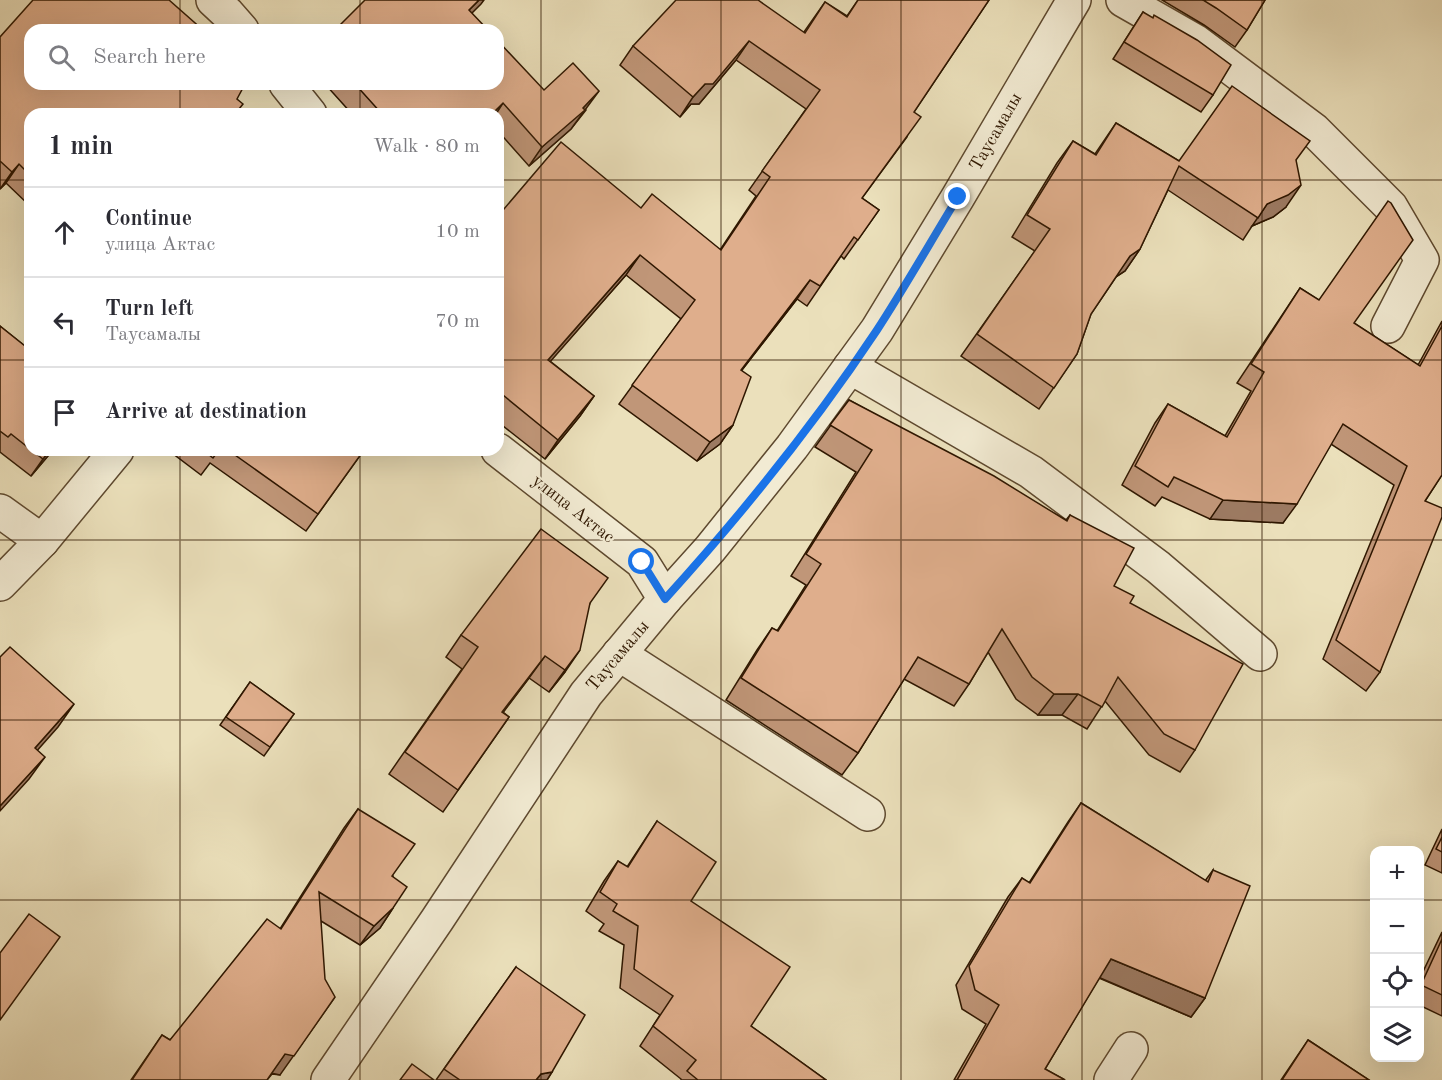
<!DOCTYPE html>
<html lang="en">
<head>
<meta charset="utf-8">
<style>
  body { margin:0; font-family:"Old Standard TT",serif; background:#f7f7f7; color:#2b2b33 }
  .controls { position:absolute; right:18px; bottom:18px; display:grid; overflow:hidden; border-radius:12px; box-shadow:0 6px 24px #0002 }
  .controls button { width:54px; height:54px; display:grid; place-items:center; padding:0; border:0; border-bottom:2px solid #e1e1e2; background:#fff; color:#2b2b33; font:30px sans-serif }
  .stop { position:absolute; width:18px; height:18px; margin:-14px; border:4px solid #1a73e8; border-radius:50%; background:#fff }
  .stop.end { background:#1a73e8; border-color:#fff; box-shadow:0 2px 6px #0008 }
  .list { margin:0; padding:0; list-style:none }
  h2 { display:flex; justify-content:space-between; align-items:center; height:78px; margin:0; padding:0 24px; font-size:26px }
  h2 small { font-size:20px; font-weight:400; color:#7c7c81 }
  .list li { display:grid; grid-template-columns:39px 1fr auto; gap:18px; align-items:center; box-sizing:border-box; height:90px; padding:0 24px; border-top:2px solid #e1e1e2 }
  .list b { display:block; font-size:22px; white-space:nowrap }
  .list p { margin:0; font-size:20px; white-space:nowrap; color:#7c7c81 }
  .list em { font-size:20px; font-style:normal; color:#7c7c81 }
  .icon { flex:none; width:33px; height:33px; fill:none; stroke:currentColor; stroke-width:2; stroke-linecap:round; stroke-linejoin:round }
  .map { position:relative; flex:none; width:1442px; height:1080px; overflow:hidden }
  .search { position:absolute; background:#fff; box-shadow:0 6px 24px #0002; left:24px; top:24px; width:480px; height:66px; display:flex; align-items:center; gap:15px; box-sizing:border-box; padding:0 21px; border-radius:18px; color:#7c7c81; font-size:22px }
  .panel { position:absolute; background:#fff; box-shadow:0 6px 24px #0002; left:24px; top:108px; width:480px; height:348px; border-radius:18px }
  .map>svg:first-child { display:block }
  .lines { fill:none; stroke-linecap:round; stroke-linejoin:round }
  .minor-casing { stroke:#5e492f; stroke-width:36 }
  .minor { stroke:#f2ebd3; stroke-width:33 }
  .wall { fill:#c09678; stroke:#2f1700; stroke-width:1.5 }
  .shaded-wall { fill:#9c7a62; stroke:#2f1700; stroke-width:1.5 }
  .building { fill:#dfae8c; stroke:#2f1700; stroke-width:1.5 }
  .route { stroke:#1a73e8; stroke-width:8 }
  .grid { fill:none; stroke:#2f1700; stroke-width:1.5; stroke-opacity:0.55 }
  .labels { text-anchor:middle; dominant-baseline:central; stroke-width:4.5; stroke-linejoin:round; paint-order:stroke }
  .street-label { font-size:18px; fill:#2f1700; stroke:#f2ebd3 }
</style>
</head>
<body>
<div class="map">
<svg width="1442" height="1080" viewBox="0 0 1442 1080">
  <rect width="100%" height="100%" fill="#ebe0bb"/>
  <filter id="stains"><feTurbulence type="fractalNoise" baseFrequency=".00333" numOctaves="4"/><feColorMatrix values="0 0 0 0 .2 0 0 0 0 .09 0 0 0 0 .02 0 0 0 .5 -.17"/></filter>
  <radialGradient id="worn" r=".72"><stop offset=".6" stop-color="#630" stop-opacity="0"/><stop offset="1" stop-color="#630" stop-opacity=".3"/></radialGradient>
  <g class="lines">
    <!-- minor casing -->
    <g class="minor-casing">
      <g id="minor">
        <path d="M 213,0 L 228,14 L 242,30"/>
        <path d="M 1123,0 L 1195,41 L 1314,130 L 1391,207 L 1422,260 L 1388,326"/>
        <path d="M 286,84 L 310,114"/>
        <path d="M 850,367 L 1031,472 L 1158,567 L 1260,654"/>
        <path d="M 498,450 L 642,562 L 665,599"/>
        <path d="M 0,511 L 42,541"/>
        <path d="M 0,584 L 42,541 L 117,450"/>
        <path d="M 619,654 L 868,814"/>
        <path d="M 328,1080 L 437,920 L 586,694 L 665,599 L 710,549 L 792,447 L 877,330 L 958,197 L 1074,0"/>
        <path d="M 1111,1080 L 1131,1049"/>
      </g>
    </g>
    <!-- minor -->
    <use href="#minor" class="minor"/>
  </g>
  <!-- wall -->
  <g class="wall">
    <path d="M 858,0 L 989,0 L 914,112 L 907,137 L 862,198 L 879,210 L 844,259 L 841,256 L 807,306 L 797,299 L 742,370 L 733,425 L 720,444 L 697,461 L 619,404 L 681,319 L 626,275 L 550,361 L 594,396 L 580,416 L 545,459 L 498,422 L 498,216 L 641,208 L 720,250 L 756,196 L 749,190 L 806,109 L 736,60 L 699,104 L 691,104 L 680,117 L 620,65 L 633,46 L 804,32 L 825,2 L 847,16 Z"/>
    <path d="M 1162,0 L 1265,0 L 1247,30 L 1235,47 L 1204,25 Z"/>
    <path d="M 1143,12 L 1213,95 L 1201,112 L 1113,59 Z"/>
    <path d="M 0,37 L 30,114 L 30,206 L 6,183 L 0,189 Z"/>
    <path d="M 325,84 L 498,84 L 544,90 L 586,110 L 571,129 L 529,166 L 498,131 L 498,114 L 352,114 Z"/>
    <path d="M 1116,123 L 1179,161 L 1296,160 L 1286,207 L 1273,217 L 1252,226 L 1243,240 L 1168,190 L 1140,249 L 1125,271 L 1116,277 L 1091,314 L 1077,354 L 1039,409 L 961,356 L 1035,251 L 1012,237 L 1057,163 L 1073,141 L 1095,154 Z"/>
    <path d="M 1300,288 L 1418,365 L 1442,321 L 1442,475 L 1425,501 L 1380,672 L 1366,691 L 1323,659 L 1394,485 L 1331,444 L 1283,523 L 1210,519 L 1162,497 L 1155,506 L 1122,485 L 1155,423 L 1168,404 L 1225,436 L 1251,391 L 1237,383 Z"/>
    <path d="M 0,326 L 30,350 L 30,450 L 53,450 L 31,476 L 0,452 Z"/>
    <path d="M 849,400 L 1066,520 L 1070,515 L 1114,586 L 1130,603 L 1195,750 L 1180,772 L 1149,755 L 1105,701 L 1087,729 L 1062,715 L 1038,715 L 1016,699 L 988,652 L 969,684 L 954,706 L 904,679 L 858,753 L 842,775 L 726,700 L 757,650 L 772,628 L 777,631 L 806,585 L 791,576 L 856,472 L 815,447 Z"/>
    <path d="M 174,450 L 364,450 L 306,531 L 210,463 L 201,475 L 172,453 Z"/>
    <path d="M 590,603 L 565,672 L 549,692 L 529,678 L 503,712 L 509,717 L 443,812 L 389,774 L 462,669 L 446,657 L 461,635 Z"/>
    <path d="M 250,682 L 294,714 L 264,756 L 220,725 Z"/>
    <path d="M 1081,803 L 1205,881 L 1213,870 L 1205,998 L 1191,1017 L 1099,978 L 1045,1069 L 1065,1080 L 954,1080 L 986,1024 L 962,1009 L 956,985 L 1008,897 L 1022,878 L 1029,883 L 1068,822 Z"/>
    <path d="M 358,809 L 393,876 L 393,908 L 380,928 L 360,945 L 321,921 L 280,1075 L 272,1074 L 267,1080 L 131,1080 L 162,1035 L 170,1040 L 280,929 L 344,828 Z"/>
    <path d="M 657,821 L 691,901 L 751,1026 L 826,1080 L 681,1080 L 681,1079 L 640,1046 L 660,1015 L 620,988 L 624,945 L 599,931 L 604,924 L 586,911 L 604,881 L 618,861 L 627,867 Z"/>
    <path d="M 1442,829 L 1442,873 L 1425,865 Z"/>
    <path d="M 1442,932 L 1442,1016 L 1419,1005 L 1419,980 Z"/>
    <path d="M 516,967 L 552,1072 L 547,1080 L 436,1080 Z"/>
    <path d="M 1308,1040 L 1369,1080 L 1281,1080 Z"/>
  </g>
  <!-- shaded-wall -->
  <g class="shaded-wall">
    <path d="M 479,0 L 484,0 L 481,4 L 456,29 L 469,10 Z"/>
    <path d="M 749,41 L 736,60 L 699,104 L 691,104 L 680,117 L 693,97 L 705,84 Z"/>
    <path d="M 599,91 L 571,129 L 529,166 L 542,147 L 583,108 Z"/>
    <path d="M 503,103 L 496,114 L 492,114 Z"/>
    <path d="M 19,164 L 6,183 L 0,189 L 12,172 Z"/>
    <path d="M 1301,185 L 1286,207 L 1273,217 L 1252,226 L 1267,204 Z"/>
    <path d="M 1140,249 L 1125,271 L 1114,278 L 1130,256 Z"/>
    <path d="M 640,255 L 626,275 L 535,379 L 548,360 Z"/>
    <path d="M 810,280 L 797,299 L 727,389 L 741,370 Z"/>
    <path d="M 594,396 L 580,416 L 545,459 L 558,440 Z"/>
    <path d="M 733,425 L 720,444 L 697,461 L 710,442 Z"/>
    <path d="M 50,450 L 53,450 L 31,476 L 43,459 Z"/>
    <path d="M 1223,500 L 1297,504 L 1283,523 L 1210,519 Z"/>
    <path d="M 580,650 L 565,672 L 549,692 L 565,670 Z"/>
    <path d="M 545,656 L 529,678 L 487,734 L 502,712 Z"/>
    <path d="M 1054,694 L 1078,694 L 1062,715 L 1038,715 Z"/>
    <path d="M 74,704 L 58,727 L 19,771 L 35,748 Z"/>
    <path d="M 45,757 L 29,779 L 0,811 L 0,806 Z"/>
    <path d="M 393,908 L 380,928 L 360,945 L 374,926 Z"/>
    <path d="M 1111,959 L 1205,998 L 1191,1017 L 1098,977 Z"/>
    <path d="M 335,997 L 280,1075 L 271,1073 L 285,1054 Z"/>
    <path d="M 552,1072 L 547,1080 L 536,1080 L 541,1074 Z"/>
  </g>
  <!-- building -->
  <g class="building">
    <path d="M 33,0 L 169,0 L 203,30 L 30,30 L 30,84 L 245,84 L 237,99 L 243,104 L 235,114 L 30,114 L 30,175 L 19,164 L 12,172 L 0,161 L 0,37 Z"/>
    <path d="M 365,0 L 479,0 L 469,10 L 488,30 L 335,30 Z"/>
    <path d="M 676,0 L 758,0 L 805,33 L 825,2 L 847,17 L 858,0 L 989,0 L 914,112 L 921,117 L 862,198 L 879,210 L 858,240 L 854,237 L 820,286 L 810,280 L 741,370 L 751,377 L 733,425 L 710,442 L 632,385 L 695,300 L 640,255 L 548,360 L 594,396 L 558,440 L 498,391 L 498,216 L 561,142 L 641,208 L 652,194 L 721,250 L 770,177 L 762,171 L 820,90 L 749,41 L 713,84 L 705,84 L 693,97 L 633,46 Z"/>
    <path d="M 1203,0 L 1265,0 L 1247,30 L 1216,8 Z"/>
    <path d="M 1143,12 L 1153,18 L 1154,15 L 1197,40 L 1231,65 L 1213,95 L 1124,42 Z"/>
    <path d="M 498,41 L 544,90 L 573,63 L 599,91 L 583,108 L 585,110 L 542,147 L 503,103 L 492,114 L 466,114 L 461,109 L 456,114 L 382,114 L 355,84 L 498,84 Z"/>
    <path d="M 1232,86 L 1310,141 L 1296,160 L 1301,185 L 1288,195 L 1267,204 L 1258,218 L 1179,166 L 1140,249 L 1130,256 L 1091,314 L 1077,354 L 1054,388 L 977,334 L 1050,229 L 1027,215 L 1073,141 L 1096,155 L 1116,123 L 1179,161 Z"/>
    <path d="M 1388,201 L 1391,203 L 1413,240 L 1354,323 L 1420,366 L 1442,326 L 1442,475 L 1425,501 L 1442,508 L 1442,517 L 1380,672 L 1336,640 L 1407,466 L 1343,424 L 1297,504 L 1223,500 L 1174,477 L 1168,487 L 1135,466 L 1168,404 L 1227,437 L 1264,372 L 1251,364 L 1300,288 L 1319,300 Z"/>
    <path d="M 0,326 L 30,350 L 30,449 L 11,434 L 8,437 L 0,431 Z"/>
    <path d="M 849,400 L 994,476 L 1067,521 L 1070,515 L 1134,548 L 1114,586 L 1134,596 L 1130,603 L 1243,664 L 1195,750 L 1164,734 L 1118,677 L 1102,707 L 1078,694 L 1054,694 L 1032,677 L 1002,629 L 969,684 L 918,657 L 858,753 L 741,678 L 772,628 L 778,631 L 821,564 L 806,554 L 872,450 L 830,425 Z"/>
    <path d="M 31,450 L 50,450 L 43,459 Z"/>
    <path d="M 203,450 L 219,450 L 213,458 Z"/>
    <path d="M 228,450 L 364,450 L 318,514 Z"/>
    <path d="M 541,529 L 608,578 L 590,603 L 580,650 L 565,670 L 545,656 L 502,712 L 509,717 L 458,790 L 405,752 L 478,647 L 461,635 Z"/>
    <path d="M 10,647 L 74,704 L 35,748 L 45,757 L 0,806 L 0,657 Z"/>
    <path d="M 250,682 L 294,714 L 270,747 L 226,717 Z"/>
    <path d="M 1081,803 L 1208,882 L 1213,870 L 1250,886 L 1205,998 L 1111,959 L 1045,1069 L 1065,1080 L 957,1080 L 999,1005 L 975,990 L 969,966 L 1022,878 L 1030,883 Z"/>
    <path d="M 358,809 L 415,844 L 392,876 L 407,887 L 393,908 L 374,926 L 319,892 L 325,979 L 335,997 L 294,1056 L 285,1054 L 267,1080 L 132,1080 L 162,1035 L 170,1040 L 267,919 L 281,929 Z"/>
    <path d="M 657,821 L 716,862 L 691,901 L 790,967 L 751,1026 L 826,1080 L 698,1080 L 687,1071 L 696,1060 L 653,1026 L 673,996 L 634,969 L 638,926 L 613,911 L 617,904 L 600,892 L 618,861 L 628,867 Z"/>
    <path d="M 1442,837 L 1442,852 L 1436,849 Z"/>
    <path d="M 29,914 L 60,937 L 0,1020 L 0,953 Z"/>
    <path d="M 1442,939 L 1442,995 L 1421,985 Z"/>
    <path d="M 516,967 L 585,1015 L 552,1072 L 541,1074 L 536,1080 L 460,1080 L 444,1069 Z"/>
    <path d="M 1308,1040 L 1369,1080 L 1282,1080 Z"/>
    <path d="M 412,1064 L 434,1080 L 400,1080 Z"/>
  </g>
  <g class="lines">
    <!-- route -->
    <path class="route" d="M 642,562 L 665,599 C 742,514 814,425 877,330 C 905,287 931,241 958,197"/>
  </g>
  <!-- grid -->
  <path class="grid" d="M 180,0 L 180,30M 360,0 L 360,30M 541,0 L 541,1080M 721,0 L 721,1080M 901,0 L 901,1080M 1082,0 L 1082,1080M 1262,0 L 1262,1080M 180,84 L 180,114M 360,84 L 360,114M 0,180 L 30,180M 498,180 L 1442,180M 0,360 L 30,360M 498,360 L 1442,360M 180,450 L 180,1080M 360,450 L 360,1080M 0,540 L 1442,540M 0,720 L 1442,720M 0,900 L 1374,900M 1420,900 L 1442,900"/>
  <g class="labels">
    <!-- street labels -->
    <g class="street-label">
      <text transform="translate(996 132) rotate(-60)">Таусамалы</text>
      <text transform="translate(573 509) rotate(38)">улица Актас</text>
      <text transform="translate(618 656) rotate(-50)">Таусамалы</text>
    </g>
  </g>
  <rect width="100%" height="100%" filter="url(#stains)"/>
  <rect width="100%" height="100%" fill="url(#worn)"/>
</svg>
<div class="controls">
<button>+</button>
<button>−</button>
<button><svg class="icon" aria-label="locate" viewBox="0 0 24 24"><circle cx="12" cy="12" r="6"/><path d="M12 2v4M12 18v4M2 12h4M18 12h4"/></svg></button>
<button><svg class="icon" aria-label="layers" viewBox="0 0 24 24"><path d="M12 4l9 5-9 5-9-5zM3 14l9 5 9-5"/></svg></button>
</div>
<div class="stop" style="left:642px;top:562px"></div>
<div class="stop end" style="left:958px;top:197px"></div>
<div class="search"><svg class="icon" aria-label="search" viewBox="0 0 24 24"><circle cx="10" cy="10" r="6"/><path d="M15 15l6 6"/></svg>Search here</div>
<section class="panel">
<h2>1 min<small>Walk · 80 m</small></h2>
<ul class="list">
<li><svg class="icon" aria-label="ahead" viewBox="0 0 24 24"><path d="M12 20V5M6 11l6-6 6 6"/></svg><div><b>Continue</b><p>улица Актас</p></div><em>10 m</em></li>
<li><svg class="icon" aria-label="left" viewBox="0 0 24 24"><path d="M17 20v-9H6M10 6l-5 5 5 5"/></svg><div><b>Turn left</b><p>Таусамалы</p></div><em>70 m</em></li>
<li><svg class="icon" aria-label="arrive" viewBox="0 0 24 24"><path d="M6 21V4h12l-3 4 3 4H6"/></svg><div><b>Arrive at destination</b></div></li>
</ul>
</section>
</div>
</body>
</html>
